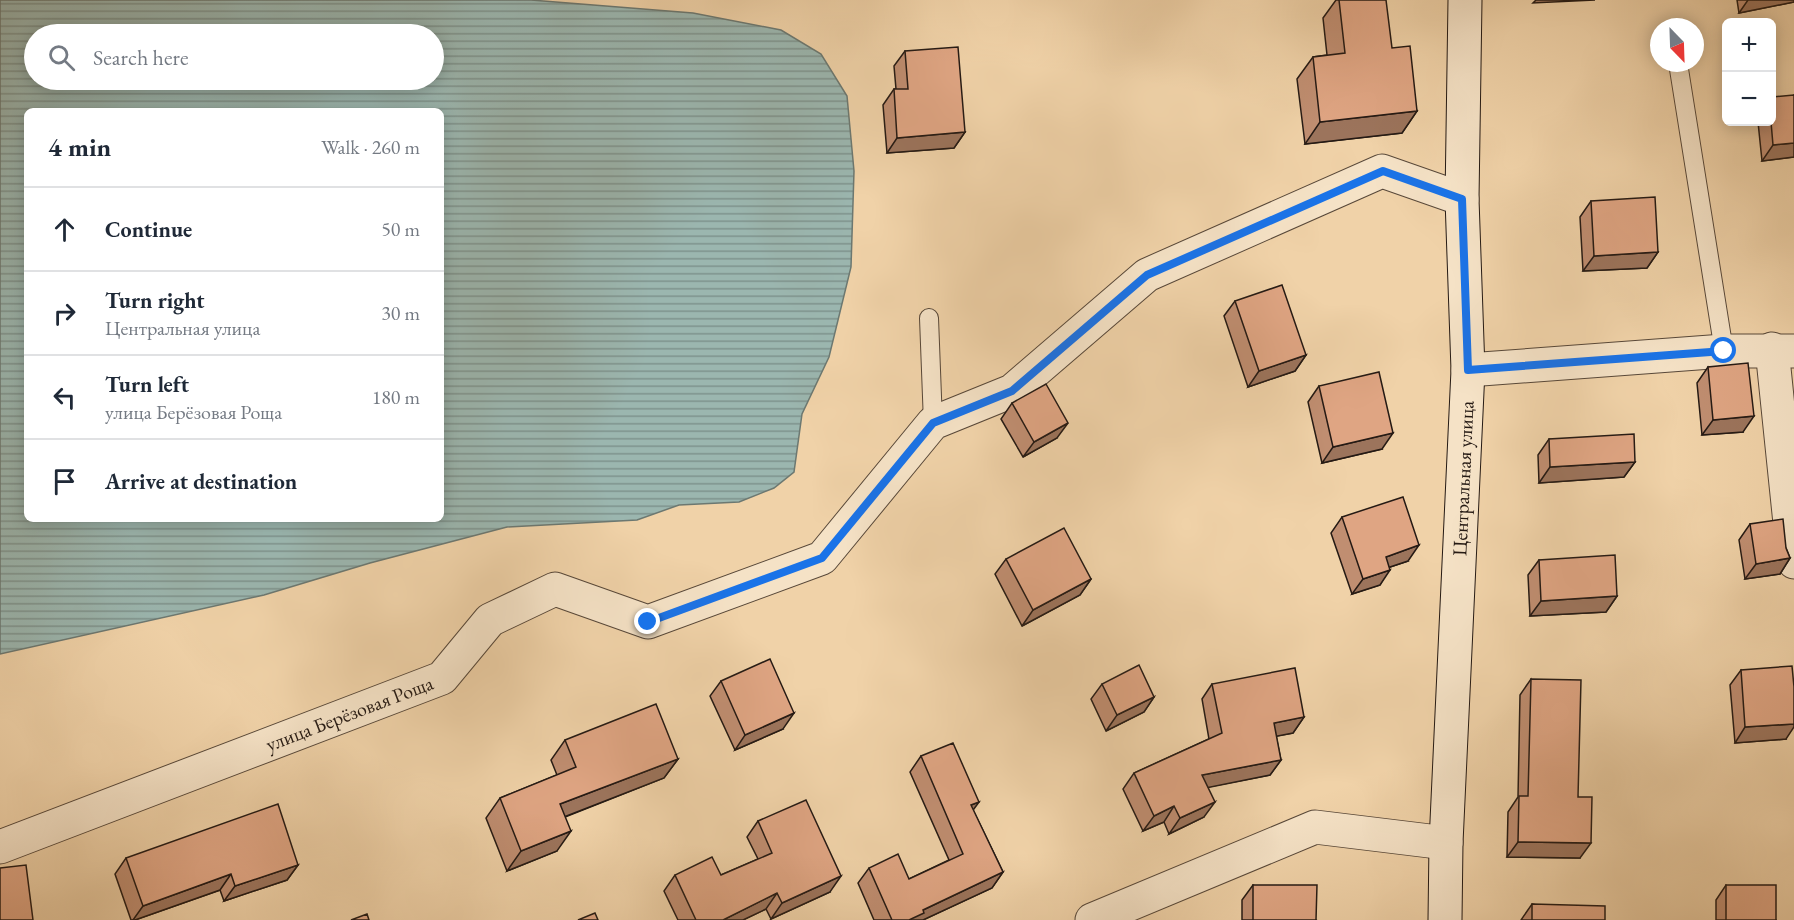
<!DOCTYPE html>
<html lang="en">
<head>
<meta charset="utf-8">
<style>
  body { margin:0; font-family:"EB Garamond",serif; background:#f2f2f3; color:#1f2937 }
  .controls { position:absolute; right:18px; top:18px; display:grid; overflow:hidden; border-radius:9px; box-shadow:0 3px 15px #0003 }
  .controls button { width:54px; height:54px; display:grid; place-items:center; padding:0; border:0; border-bottom:2px solid #e0e1e3; background:#fff; color:#1f2937; font:30px sans-serif }
  .compass { position:absolute; left:1650px; top:18px; width:54px; height:54px; border-radius:50%; background:#fff; box-shadow:0 3px 15px #0003; rotate:157deg }
  .stop { position:absolute; width:18px; height:18px; margin:-14px; border:4px solid #1a73e8; border-radius:50%; background:#fff }
  .stop.end { background:#1a73e8; border-color:#fff; box-shadow:0 2px 6px #0008 }
  .list { margin:0; padding:0; list-style:none }
  h2 { display:flex; justify-content:space-between; align-items:center; height:78px; margin:0; padding:0 24px; font-size:26px }
  h2 small { font-size:20px; font-weight:400; color:#747a83 }
  .list li { display:grid; grid-template-columns:39px 1fr auto; gap:18px; align-items:center; box-sizing:border-box; height:84px; padding:0 24px; border-top:2px solid #e0e1e3 }
  .list b { display:block; font-size:22px; white-space:nowrap }
  .list p { margin:0; font-size:20px; white-space:nowrap; color:#747a83 }
  .list em { font-size:20px; font-style:normal; color:#747a83 }
  .icon { flex:none; width:33px; height:33px; fill:none; stroke:currentColor; stroke-width:2; stroke-linecap:round; stroke-linejoin:round }
  .map { position:relative; flex:none; width:1794px; height:920px; overflow:hidden }
  .search { position:absolute; background:#fff; box-shadow:0 3px 15px #0003; left:24px; top:24px; width:420px; height:66px; display:flex; align-items:center; gap:15px; box-sizing:border-box; padding:0 21px; border-radius:33px; color:#747a83; font-size:22px }
  .panel { position:absolute; background:#fff; box-shadow:0 3px 15px #0003; left:24px; top:108px; width:420px; height:414px; border-radius:9px }
  .map>svg:first-child { display:block }
  .water { fill:url(#water-rules); stroke:#6c7871; stroke-width:1.5; fill-rule:evenodd }
  .lines { fill:none; stroke-linecap:round; stroke-linejoin:round }
  .lane-casing { stroke:#584839; stroke-width:20 }
  .street-casing { stroke:#584839; stroke-width:35 }
  .secondary-casing { stroke:#251a14; stroke-width:35 }
  .lane { stroke:#f5e2c6; stroke-width:18 }
  .street { stroke:#f5e2c6; stroke-width:33 }
  .secondary { stroke:#f5e2c6; stroke-width:33 }
  .wall { fill:#c08e71; stroke:#251a14; stroke-width:1.5 }
  .shaded-wall { fill:#9c745c; stroke:#251a14; stroke-width:1.5 }
  .building { fill:#dfa583; stroke:#251a14; stroke-width:1.5 }
  .route { stroke:#1a73e8; stroke-width:8 }
  .labels { text-anchor:middle; dominant-baseline:central; stroke-width:5; stroke-linejoin:round; paint-order:stroke }
  .street-label { font-size:20px; fill:#251a14; stroke:#f5e2c6 }
</style>
</head>
<body>
<div class="map">
<svg width="1794" height="920" viewBox="0 0 1794 920">
  <defs>
    <pattern id="water-rules" width="6" height="5" patternUnits="userSpaceOnUse" patternTransform="scale(1.5)"><rect width="6" height="5" fill="#9bb6af"/><path d="M0 2.5h6" fill="none" stroke="#7e938d"/></pattern>
  </defs>
  <rect width="100%" height="100%" fill="#f0d2a8"/>
  <filter id="stains"><feTurbulence type="fractalNoise" baseFrequency=".00333" numOctaves="4"/><feColorMatrix values="0 0 0 0 .2 0 0 0 0 .09 0 0 0 0 .02 0 0 0 .5 -.17"/></filter>
  <radialGradient id="worn" r=".72"><stop offset=".6" stop-color="#630" stop-opacity="0"/><stop offset="1" stop-color="#630" stop-opacity=".3"/></radialGradient>
  <!-- water -->
  <path class="water" d="M 0,0 L 531,0 L 693,13 L 781,30 L 821,54 L 847,96 L 854,171 L 851,267 L 829,357 L 802,414 L 794,472 L 774,488 L 739,502 L 679,505 L 637,520 L 507,527 L 370,563 L 264,595 L 0,654 ZM 34,34 L 434,34 L 434,80 L 34,80 ZM 27,111 L 441,111 L 441,519 L 27,519 Z"/>
  <g class="lines">
    <!-- lane casing -->
    <g class="lane-casing">
      <g id="lane">
        <path d="M 1678,63 L 1724,351"/>
        <path d="M 929,318 L 933,423"/>
      </g>
    </g>
    <!-- street casing -->
    <g class="street-casing">
      <g id="street">
        <path d="M 1772,349 L 1794,562"/>
        <path d="M 1468,370 L 1724,351 L 1794,351"/>
        <path id="s1" d="M 0,847 L 442,678 L 490,620 L 555,589 L 648,622 L 822,558 L 933,423 L 1012,391 L 1147,275 L 1382,171 L 1462,199"/>
        <path d="M 1092,920 L 1315,827 L 1446,843"/>
      </g>
    </g>
    <!-- secondary casing -->
    <g class="secondary-casing">
      <g id="secondary">
        <path id="s2" d="M 1445,920 L 1446,843 L 1468,370 L 1462,199 L 1465,0"/>
      </g>
    </g>
    <!-- lane -->
    <use href="#lane" class="lane"/>
    <!-- street -->
    <use href="#street" class="street"/>
    <!-- secondary -->
    <use href="#secondary" class="secondary"/>
  </g>
  <!-- wall -->
  <g class="wall">
    <path d="M 1336,0 L 1339,0 L 1392,48 L 1417,111 L 1402,133 L 1305,144 L 1297,79 L 1313,57 L 1327,55 L 1323,18 Z"/>
    <path d="M 1737,0 L 1794,0 L 1794,2 L 1739,13 Z"/>
    <path d="M 905,51 L 965,132 L 954,148 L 887,153 L 883,105 L 894,89 L 896,89 L 894,66 Z"/>
    <path d="M 1794,95 L 1794,157 L 1762,161 L 1758,122 L 1772,122 Z"/>
    <path d="M 1591,201 L 1658,252 L 1647,268 L 1583,271 L 1580,217 Z"/>
    <path d="M 1235,301 L 1306,355 L 1295,371 L 1248,387 L 1224,316 Z"/>
    <path d="M 1708,367 L 1743,432 L 1702,435 L 1697,383 Z"/>
    <path d="M 1319,386 L 1382,449 L 1322,463 L 1308,402 Z"/>
    <path d="M 1012,403 L 1057,438 L 1023,457 L 1001,419 Z"/>
    <path d="M 1549,439 L 1635,462 L 1624,477 L 1539,483 L 1538,455 Z"/>
    <path d="M 1342,517 L 1408,561 L 1390,567 L 1380,585 L 1352,594 L 1331,533 Z"/>
    <path d="M 1750,524 L 1786,548 L 1790,558 L 1780,574 L 1745,579 L 1739,540 Z"/>
    <path d="M 1006,559 L 1091,579 L 1080,595 L 1022,626 L 995,574 Z"/>
    <path d="M 1539,560 L 1617,596 L 1606,612 L 1530,616 L 1528,575 Z"/>
    <path d="M 1741,670 L 1786,739 L 1735,743 L 1730,685 Z"/>
    <path d="M 1531,679 L 1578,797 L 1580,858 L 1507,857 L 1508,812 L 1518,797 L 1520,695 Z"/>
    <path d="M 721,681 L 783,729 L 735,750 L 710,696 Z"/>
    <path d="M 1102,684 L 1154,697 L 1144,712 L 1106,731 L 1091,699 Z"/>
    <path d="M 1212,684 L 1304,717 L 1293,733 L 1276,736 L 1281,760 L 1270,775 L 1208,787 L 1204,817 L 1169,834 L 1164,822 L 1143,831 L 1123,789 L 1134,773 L 1209,739 L 1202,699 Z"/>
    <path d="M 565,740 L 678,759 L 664,778 L 565,817 L 557,851 L 507,871 L 486,818 L 500,798 L 557,775 L 551,760 Z"/>
    <path d="M 921,756 L 973,810 L 1003,872 L 992,888 L 923,920 L 874,920 L 858,883 L 869,868 L 909,879 L 949,860 L 910,772 Z"/>
    <path d="M 758,821 L 830,892 L 771,919 L 766,909 L 743,920 L 678,920 L 664,891 L 675,875 L 721,875 L 758,859 L 747,837 Z"/>
    <path d="M 126,858 L 298,865 L 287,880 L 224,901 L 220,890 L 135,920 L 131,920 L 115,874 Z"/>
    <path d="M 1253,885 L 1316,920 L 1242,920 L 1242,900 Z"/>
    <path d="M 1726,885 L 1776,920 L 1716,920 L 1716,900 Z"/>
    <path d="M 1532,904 L 1605,920 L 1521,920 Z"/>
  </g>
  <!-- shaded-wall -->
  <g class="shaded-wall">
    <path d="M 1536,0 L 1595,0 L 1533,3 Z"/>
    <path d="M 1748,0 L 1794,0 L 1794,2 L 1739,13 Z"/>
    <path d="M 1417,111 L 1402,133 L 1305,144 L 1320,122 Z"/>
    <path d="M 965,132 L 954,148 L 887,153 L 897,138 Z"/>
    <path d="M 1794,143 L 1794,157 L 1762,161 L 1773,145 Z"/>
    <path d="M 1658,252 L 1647,268 L 1583,271 L 1594,256 Z"/>
    <path d="M 1306,355 L 1295,371 L 1248,387 L 1259,371 Z"/>
    <path d="M 1754,416 L 1743,432 L 1702,435 L 1713,420 Z"/>
    <path d="M 1068,423 L 1057,438 L 1023,457 L 1034,442 Z"/>
    <path d="M 1393,433 L 1382,449 L 1322,463 L 1333,447 Z"/>
    <path d="M 1635,462 L 1624,477 L 1539,483 L 1550,467 Z"/>
    <path d="M 1419,545 L 1408,561 L 1375,572 L 1386,557 Z"/>
    <path d="M 1790,558 L 1780,574 L 1745,579 L 1756,564 Z"/>
    <path d="M 1390,570 L 1380,585 L 1352,594 L 1363,579 Z"/>
    <path d="M 1091,579 L 1080,595 L 1022,626 L 1033,610 Z"/>
    <path d="M 1617,596 L 1606,612 L 1530,616 L 1541,601 Z"/>
    <path d="M 1154,697 L 1144,712 L 1106,731 L 1117,715 Z"/>
    <path d="M 794,713 L 783,729 L 735,750 L 745,735 Z"/>
    <path d="M 1304,717 L 1293,733 L 1263,739 L 1274,723 Z"/>
    <path d="M 1794,724 L 1794,727 L 1786,739 L 1735,743 L 1745,727 Z"/>
    <path d="M 678,759 L 664,778 L 546,824 L 560,804 Z"/>
    <path d="M 1281,760 L 1270,775 L 1191,791 L 1202,775 Z"/>
    <path d="M 979,802 L 968,817 L 971,805 Z"/>
    <path d="M 1215,802 L 1204,817 L 1169,834 L 1180,818 Z"/>
    <path d="M 1174,806 L 1164,822 L 1143,831 L 1154,816 Z"/>
    <path d="M 571,831 L 557,851 L 507,871 L 521,851 Z"/>
    <path d="M 1518,842 L 1591,843 L 1580,858 L 1507,857 Z"/>
    <path d="M 298,865 L 287,880 L 224,901 L 235,886 Z"/>
    <path d="M 1003,872 L 992,888 L 923,920 L 909,920 L 923,910 Z"/>
    <path d="M 231,874 L 220,890 L 135,920 L 133,920 L 143,906 Z"/>
    <path d="M 841,876 L 830,892 L 771,919 L 782,903 Z"/>
    <path d="M 777,893 L 766,909 L 743,920 L 723,920 Z"/>
  </g>
  <!-- building -->
  <g class="building">
    <path d="M 1339,0 L 1386,0 L 1392,48 L 1410,46 L 1417,111 L 1320,122 L 1313,57 L 1345,53 Z"/>
    <path d="M 958,47 L 965,132 L 897,138 L 894,89 L 908,89 L 905,51 Z"/>
    <path d="M 1794,95 L 1794,143 L 1773,145 L 1771,122 L 1772,122 L 1772,97 Z"/>
    <path d="M 1655,197 L 1658,252 L 1594,256 L 1591,201 Z"/>
    <path d="M 1282,285 L 1306,355 L 1259,371 L 1235,301 Z"/>
    <path d="M 1748,363 L 1754,416 L 1713,420 L 1708,367 Z"/>
    <path d="M 1379,372 L 1393,433 L 1333,447 L 1319,386 Z"/>
    <path d="M 1046,384 L 1068,423 L 1034,442 L 1012,403 Z"/>
    <path d="M 1634,434 L 1635,462 L 1550,467 L 1549,439 Z"/>
    <path d="M 1403,497 L 1419,545 L 1386,557 L 1390,570 L 1363,579 L 1342,517 Z"/>
    <path d="M 1783,519 L 1786,548 L 1790,558 L 1756,564 L 1750,524 Z"/>
    <path d="M 1064,528 L 1091,579 L 1033,610 L 1006,559 Z"/>
    <path d="M 1615,555 L 1617,596 L 1541,601 L 1539,560 Z"/>
    <path d="M 770,659 L 794,713 L 745,735 L 721,681 Z"/>
    <path d="M 1139,665 L 1154,697 L 1117,715 L 1102,684 Z"/>
    <path d="M 1792,666 L 1794,687 L 1794,724 L 1745,727 L 1741,670 Z"/>
    <path d="M 1295,668 L 1304,717 L 1274,723 L 1281,760 L 1202,775 L 1215,802 L 1180,818 L 1174,806 L 1154,816 L 1134,773 L 1222,733 L 1212,684 Z"/>
    <path d="M 1531,679 L 1581,680 L 1578,797 L 1592,797 L 1591,843 L 1518,842 L 1519,796 L 1528,796 Z"/>
    <path d="M 656,704 L 678,759 L 560,804 L 571,831 L 521,851 L 500,798 L 576,767 L 565,740 Z"/>
    <path d="M 953,743 L 979,802 L 971,805 L 1003,872 L 923,910 L 924,913 L 909,920 L 892,920 L 869,868 L 898,854 L 909,879 L 963,854 L 921,756 Z"/>
    <path d="M 806,800 L 841,876 L 782,903 L 777,893 L 723,920 L 696,920 L 675,875 L 712,857 L 721,875 L 772,853 L 758,821 Z"/>
    <path d="M 278,804 L 298,865 L 235,886 L 231,874 L 143,906 L 126,858 Z"/>
    <path d="M 26,865 L 33,920 L 0,920 L 0,868 Z"/>
    <path d="M 1253,885 L 1317,885 L 1316,920 L 1253,920 Z"/>
    <rect x="1726" y="885" width="50" height="35"/>
    <path d="M 1532,904 L 1605,906 L 1605,920 L 1532,920 Z"/>
    <path d="M 595,913 L 598,920 L 578,920 Z"/>
    <path d="M 367,914 L 369,920 L 351,920 Z"/>
  </g>
  <g class="lines">
    <!-- route -->
    <path class="route" d="M 648,622 L 822,558 L 933,423 L 1012,391 L 1147,275 L 1383,171 L 1462,199 L 1468,370 L 1724,351"/>
  </g>
  <g class="labels">
    <!-- street labels -->
    <g class="street-label">
      <text stroke="none"><textPath href="#s2" startOffset="442">Центральная улица</textPath></text>
      <text stroke="none"><textPath href="#s1" startOffset="374">улица Берёзовая Роща</textPath></text>
    </g>
  </g>
  <rect width="100%" height="100%" filter="url(#stains)"/>
  <rect width="100%" height="100%" fill="url(#worn)"/>
</svg>
<div class="controls">
<button>+</button>
<button>−</button>
</div>
<svg class="compass" viewBox="-18 -18 36 36"><path d="M0-13l5 13h-10z" fill="#e53935"/><path d="M0 13l5-13h-10z" fill="#747a83"/></svg>
<div class="stop" style="left:1724px;top:351px"></div>
<div class="stop end" style="left:648px;top:622px"></div>
<div class="search"><svg class="icon" aria-label="search" viewBox="0 0 24 24"><circle cx="10" cy="10" r="6"/><path d="M15 15l6 6"/></svg>Search here</div>
<section class="panel">
<h2>4 min<small>Walk · 260 m</small></h2>
<ul class="list">
<li><svg class="icon" aria-label="ahead" viewBox="0 0 24 24"><path d="M12 20V5M6 11l6-6 6 6"/></svg><div><b>Continue</b></div><em>50 m</em></li>
<li><svg class="icon" aria-label="right" viewBox="0 0 24 24"><path d="M7 20v-9h11M14 6l5 5-5 5"/></svg><div><b>Turn right</b><p>Центральная улица</p></div><em>30 m</em></li>
<li><svg class="icon" aria-label="left" viewBox="0 0 24 24"><path d="M17 20v-9H6M10 6l-5 5 5 5"/></svg><div><b>Turn left</b><p>улица Берёзовая Роща</p></div><em>180 m</em></li>
<li><svg class="icon" aria-label="arrive" viewBox="0 0 24 24"><path d="M6 21V4h12l-3 4 3 4H6"/></svg><div><b>Arrive at destination</b></div></li>
</ul>
</section>
</div>
</body>
</html>
